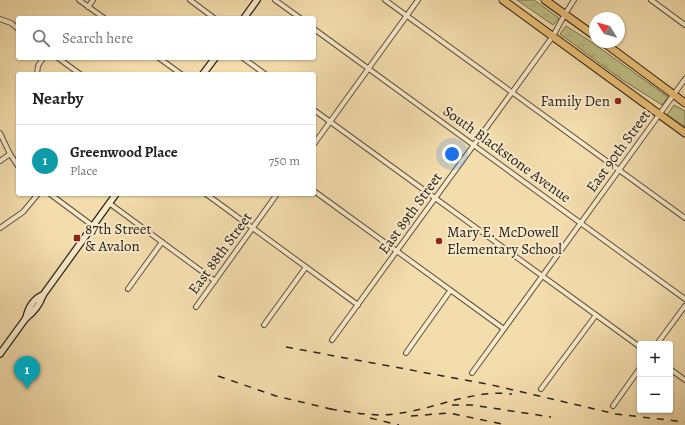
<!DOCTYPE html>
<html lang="en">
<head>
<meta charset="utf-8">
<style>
  body { margin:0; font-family:Alegreya,serif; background:#f6f6f6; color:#222 }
  .controls { position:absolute; right:12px; bottom:12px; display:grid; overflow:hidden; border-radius:4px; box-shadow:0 1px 3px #0004 }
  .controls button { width:36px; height:36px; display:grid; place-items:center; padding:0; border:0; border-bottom:1px solid #e0e0e0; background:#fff; color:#222; font:20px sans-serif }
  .compass { position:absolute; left:589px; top:12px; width:36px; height:36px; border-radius:50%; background:#fff; box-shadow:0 1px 3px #0004; rotate:307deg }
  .you { position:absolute; left:452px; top:154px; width:14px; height:14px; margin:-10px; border:3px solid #fff; border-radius:50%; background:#1a73e8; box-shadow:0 0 0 6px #1a73e833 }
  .badge { display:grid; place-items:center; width:26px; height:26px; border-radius:50%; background:#8f2418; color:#fff; font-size:13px; font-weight:700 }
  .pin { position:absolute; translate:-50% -33px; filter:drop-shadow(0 1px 2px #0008) }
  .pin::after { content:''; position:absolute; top:21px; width:14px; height:12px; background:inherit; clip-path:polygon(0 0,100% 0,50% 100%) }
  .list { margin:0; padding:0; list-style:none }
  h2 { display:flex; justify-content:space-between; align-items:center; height:52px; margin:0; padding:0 16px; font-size:17px }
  h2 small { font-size:13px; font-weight:400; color:#767676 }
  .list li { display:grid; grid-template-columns:26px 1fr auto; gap:12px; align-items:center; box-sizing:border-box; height:72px; padding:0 16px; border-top:1px solid #e0e0e0 }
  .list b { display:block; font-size:15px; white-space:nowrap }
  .list p { margin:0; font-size:13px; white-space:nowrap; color:#767676 }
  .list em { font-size:13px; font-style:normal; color:#767676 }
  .icon { flex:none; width:22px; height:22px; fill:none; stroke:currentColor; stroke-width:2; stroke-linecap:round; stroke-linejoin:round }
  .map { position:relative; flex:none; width:685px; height:425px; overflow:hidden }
  .search { position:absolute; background:#fff; box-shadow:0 1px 3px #0004; left:16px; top:16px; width:300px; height:44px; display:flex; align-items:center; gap:10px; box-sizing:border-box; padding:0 14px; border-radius:4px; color:#767676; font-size:15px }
  .panel { position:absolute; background:#fff; box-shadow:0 1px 3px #0004; left:16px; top:72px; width:300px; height:124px; border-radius:4px }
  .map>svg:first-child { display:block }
  .grass { fill:url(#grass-tufts); stroke:#76714f }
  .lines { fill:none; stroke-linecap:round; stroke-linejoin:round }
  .minor-casing { stroke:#5d523d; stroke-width:6 }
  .secondary-casing { stroke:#2b2318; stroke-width:8 }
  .trunk-casing { stroke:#2b2318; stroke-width:9 }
  .minor { stroke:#f8e9ca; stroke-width:4 }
  .secondary { stroke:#f8e9ca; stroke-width:5.5 }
  .trunk { stroke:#eabe76; stroke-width:7 }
  .rail { stroke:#2b2318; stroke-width:1.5; stroke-dasharray:7 7; stroke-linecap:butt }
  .poi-dot { fill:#8f2418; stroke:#f8e9ca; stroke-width:1.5 }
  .labels { text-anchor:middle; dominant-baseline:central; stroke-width:4; stroke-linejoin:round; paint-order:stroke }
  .poi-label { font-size:15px; fill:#2b2318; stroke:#f8e9ca; text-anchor:start }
  .street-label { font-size:15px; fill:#2b2318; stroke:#f8e9ca }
</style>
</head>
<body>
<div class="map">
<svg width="685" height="425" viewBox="0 0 685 425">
  <defs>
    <pattern id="grass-tufts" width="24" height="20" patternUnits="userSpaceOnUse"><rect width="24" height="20" fill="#c0bf86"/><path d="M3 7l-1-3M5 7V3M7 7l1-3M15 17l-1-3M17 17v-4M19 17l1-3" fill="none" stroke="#a5a473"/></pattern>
  </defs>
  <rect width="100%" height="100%" fill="#f4ddad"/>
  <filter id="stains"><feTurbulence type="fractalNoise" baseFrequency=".005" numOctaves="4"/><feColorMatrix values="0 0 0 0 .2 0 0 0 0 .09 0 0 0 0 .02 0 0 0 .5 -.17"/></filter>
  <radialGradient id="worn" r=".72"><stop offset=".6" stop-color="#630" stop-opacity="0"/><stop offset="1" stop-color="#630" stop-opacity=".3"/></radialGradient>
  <!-- grass -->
  <g class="grass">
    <path d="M 517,0 L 534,0 L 559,18 L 553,25 Z"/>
    <path d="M 566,26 L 593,43 L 668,97 L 662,105 L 621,79 L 560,34 Z"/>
    <path d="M 674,105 L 685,111 L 685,127 L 667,115 Z"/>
  </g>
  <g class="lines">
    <!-- minor casing -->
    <g class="minor-casing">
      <g id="minor">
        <path d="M 79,0 L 104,18"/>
        <path d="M 190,0 L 214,18"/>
        <path d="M 275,0 L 300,18"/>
        <path d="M 385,0 L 685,218"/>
        <path d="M 651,0 L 685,25"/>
        <path d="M 88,7 L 93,0"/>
        <path d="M 0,19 L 11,23 L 18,29"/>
        <path d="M 314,29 L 685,299"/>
        <path d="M 58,58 L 80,74"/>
        <path d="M 159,58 L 181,74"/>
        <path d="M 243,58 L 265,74"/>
        <path d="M 37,74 L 38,66 L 43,58"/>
        <path d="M 314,110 L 640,347"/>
        <path d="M 0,133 L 10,154 L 18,166"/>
        <path d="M 314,144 L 418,0"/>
        <path d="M 0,161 L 10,154"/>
        <path d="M 314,191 L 504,329"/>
        <path d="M 50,194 L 93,226"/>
        <path d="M 206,194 L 358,305"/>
        <path d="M 109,203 L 215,281"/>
        <path d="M 0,228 L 23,212 L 38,194"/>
        <path d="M 128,289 L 162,242"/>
        <path d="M 196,307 L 277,194"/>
        <path d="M 264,325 L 306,267"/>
        <path d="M 332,340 L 553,36 L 565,14 L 574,0"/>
        <path d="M 657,344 L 685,306"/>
        <path d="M 406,353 L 450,291"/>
        <path d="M 670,369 L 685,380"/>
        <path d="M 472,373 L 685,79"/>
        <path d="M 541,389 L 596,315"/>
        <path d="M 613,406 L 640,368"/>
      </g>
    </g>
    <!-- secondary casing -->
    <g class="secondary-casing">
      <g id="secondary">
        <path d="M 244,18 L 257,0"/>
        <path d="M 203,74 L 215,58"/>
        <path d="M 26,318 C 28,308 34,298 43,295"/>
        <path d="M 0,354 L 26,318 C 34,312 40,304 43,295 L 116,194"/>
      </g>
    </g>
    <!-- trunk casing -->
    <g class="trunk-casing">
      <g id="trunk">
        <path d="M 503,0 L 685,133"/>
        <path d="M 545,0 L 595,36"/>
        <path d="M 603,42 L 685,103"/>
      </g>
    </g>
    <!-- minor -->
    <use href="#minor" class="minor"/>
    <!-- secondary -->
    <use href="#secondary" class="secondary"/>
    <!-- trunk -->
    <use href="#trunk" class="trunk"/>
    <!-- rail -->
    <g class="rail">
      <path d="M 286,347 L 492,385 L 616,414 L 685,422"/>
      <path d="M 218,376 L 276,396 L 335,410"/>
      <path d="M 452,405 L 472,405 L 551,417"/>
      <path d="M 330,409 C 351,412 374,417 394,414 C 434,410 471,389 512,394"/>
      <path d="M 411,416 L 449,413 L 507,425"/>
      <path d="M 370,418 L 399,425"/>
    </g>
  </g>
  <!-- markers -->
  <g class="poi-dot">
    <circle cx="618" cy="101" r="4"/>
    <rect x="73" y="234" width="8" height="8" rx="2"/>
    <circle cx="439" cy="241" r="4"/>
  </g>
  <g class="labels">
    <!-- poi labels -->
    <g class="poi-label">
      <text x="610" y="101" text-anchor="end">Family Den</text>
      <text x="85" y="229">87th Street<tspan x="85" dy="17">&amp; Avalon</tspan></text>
      <text x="447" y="232">Mary E. McDowell<tspan x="447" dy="17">Elementary School</tspan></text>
    </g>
    <!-- street labels -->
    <g class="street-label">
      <text transform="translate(618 151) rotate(-54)">East 90th Street</text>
      <text transform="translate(507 154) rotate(36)">South Blackstone Avenue</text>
      <text transform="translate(410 213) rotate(-54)">East 89th Street</text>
      <text transform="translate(220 253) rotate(-54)">East 88th Street</text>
    </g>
  </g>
  <rect width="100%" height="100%" filter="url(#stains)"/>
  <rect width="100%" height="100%" fill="url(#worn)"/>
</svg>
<div class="controls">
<button>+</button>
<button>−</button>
</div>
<svg class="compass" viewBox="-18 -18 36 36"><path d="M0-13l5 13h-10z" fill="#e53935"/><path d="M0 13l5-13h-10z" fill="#767676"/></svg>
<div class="you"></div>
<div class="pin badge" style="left:27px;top:389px;background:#0f9aa8">1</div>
<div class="search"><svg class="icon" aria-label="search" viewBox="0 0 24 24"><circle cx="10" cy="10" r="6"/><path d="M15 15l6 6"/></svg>Search here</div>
<section class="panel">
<h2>Nearby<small></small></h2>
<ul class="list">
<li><span class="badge" style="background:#0f9aa8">1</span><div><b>Greenwood Place</b><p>Place</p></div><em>750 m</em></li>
</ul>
</section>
</div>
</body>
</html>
